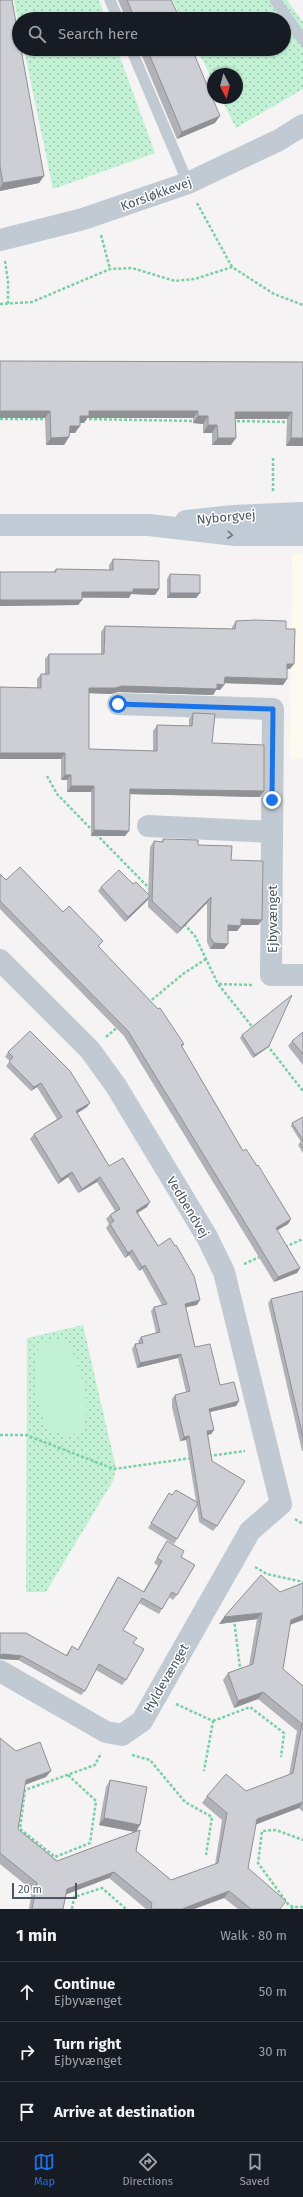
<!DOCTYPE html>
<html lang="en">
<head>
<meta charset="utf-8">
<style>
  body { margin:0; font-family:"Fira Sans",sans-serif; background:#20242c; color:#f1f3f6 }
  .compass { position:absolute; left:207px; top:68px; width:36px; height:36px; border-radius:50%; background:#171b24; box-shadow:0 1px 3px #0004; rotate:173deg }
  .scale { position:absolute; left:12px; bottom:10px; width:65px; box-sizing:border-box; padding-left:4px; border:2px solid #4a5661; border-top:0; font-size:11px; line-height:14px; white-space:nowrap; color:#4a5661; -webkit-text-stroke:3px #fff; paint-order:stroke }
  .stop { position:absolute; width:12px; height:12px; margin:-9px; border:3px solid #1a73e8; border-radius:50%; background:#fff }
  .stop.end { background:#1a73e8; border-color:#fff; box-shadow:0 1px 4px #0008 }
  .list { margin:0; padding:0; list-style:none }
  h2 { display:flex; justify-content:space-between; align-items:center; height:52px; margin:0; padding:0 16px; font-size:17px }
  h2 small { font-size:13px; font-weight:400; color:#9ea1a6 }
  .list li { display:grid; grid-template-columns:26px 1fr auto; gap:12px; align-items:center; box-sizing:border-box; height:60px; padding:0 16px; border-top:1px solid #363941 }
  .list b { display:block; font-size:15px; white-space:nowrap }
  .list p { margin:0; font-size:13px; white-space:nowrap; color:#9ea1a6 }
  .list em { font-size:13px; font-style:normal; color:#9ea1a6 }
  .icon { flex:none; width:22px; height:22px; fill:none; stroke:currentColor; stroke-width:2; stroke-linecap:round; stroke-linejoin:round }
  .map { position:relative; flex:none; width:303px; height:1909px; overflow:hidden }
  .search { position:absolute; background:#171b24; box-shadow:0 1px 3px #0004; left:12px; right:12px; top:12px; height:44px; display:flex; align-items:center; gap:10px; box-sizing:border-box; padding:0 14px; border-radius:22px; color:#9ea1a6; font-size:15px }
  .sheet { height:232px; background:#171b24 }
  nav { display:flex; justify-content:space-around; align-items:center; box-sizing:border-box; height:56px; border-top:1px solid #363941; background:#171b24; font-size:11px; color:#9ea1a6 }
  nav a { display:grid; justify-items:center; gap:2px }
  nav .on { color:#1a73e8 }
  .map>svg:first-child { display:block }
  .commercial { fill:#fdf9ef }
  .park { fill:url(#park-dots) }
  .pitch { fill:#c3f1d5 }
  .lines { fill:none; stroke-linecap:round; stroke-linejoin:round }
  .path { stroke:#7ad0a6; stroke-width:2.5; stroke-dasharray:3 2; stroke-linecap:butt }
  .lane { stroke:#c1cad2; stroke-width:11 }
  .street { stroke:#c1cad2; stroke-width:22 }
  .secondary { stroke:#c1cbd6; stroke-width:22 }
  .wall { fill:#b0b2b7 }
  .shaded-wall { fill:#909195 }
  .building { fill:#cdcfd5; stroke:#909195 }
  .oneway { stroke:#6e7984 }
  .route { stroke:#1a73e8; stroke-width:5 }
  .labels { text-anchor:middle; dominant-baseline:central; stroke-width:3; stroke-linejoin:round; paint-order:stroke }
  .street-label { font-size:13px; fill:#4a5661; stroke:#fff }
</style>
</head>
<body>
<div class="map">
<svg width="303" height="1909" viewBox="0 0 303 1909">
  <defs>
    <pattern id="park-dots" width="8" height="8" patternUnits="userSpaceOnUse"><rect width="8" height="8" fill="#c3f1d5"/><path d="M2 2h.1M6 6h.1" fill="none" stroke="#a0c6b0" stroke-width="1.8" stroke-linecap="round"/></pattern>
  </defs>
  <rect width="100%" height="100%" fill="#f5f3f3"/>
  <!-- commercial -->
  <path class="commercial" d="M 292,554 L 303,554 L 303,759 L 290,759 Z"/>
  <!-- park -->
  <g class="park">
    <path d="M 14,0 L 99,0 L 106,19 L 19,19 L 19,24 Z"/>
    <path d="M 172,0 L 287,0 L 303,22 L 303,89 L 236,128 L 221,98 L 237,98 L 237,74 L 213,74 L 213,81 L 197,49 L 284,49 L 284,19 L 182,19 Z"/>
    <path d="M 24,49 L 117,49 L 155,153 L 53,189 Z"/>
    <path d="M 83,1325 L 116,1468 L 113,1481 L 46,1592 L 26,1592 L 27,1338 Z"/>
  </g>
  <!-- pitch -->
  <path class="pitch" d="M 66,1339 C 77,1356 106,1436 67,1435 C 61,1434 54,1431 49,1429 C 32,1402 35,1373 39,1343 Z"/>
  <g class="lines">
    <!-- path -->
    <g class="path">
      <path d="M 197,203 L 232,267"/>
      <path d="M 101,235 L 110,269"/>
      <path d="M 5,261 L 8,282 L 8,304"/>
      <path d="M 0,304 L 32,302 L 110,269 L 132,268 L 175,281 L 195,279 L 232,267 L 274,294 L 303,305"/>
      <path d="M 0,419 L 47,419"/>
      <path d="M 84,419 L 195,421"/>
      <path d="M 232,421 L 289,422"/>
      <path d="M 273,458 L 273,493"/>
      <path d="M 47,776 L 57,794 L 92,830"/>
      <path d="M 96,834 L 150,889"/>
      <path d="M 184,924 L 195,936 L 218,984 L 254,1029"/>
      <path d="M 219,984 L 252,985"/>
      <path d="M 148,1003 L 183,974 L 206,959"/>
      <path d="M 106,1037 L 119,1026"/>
      <path d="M 267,1045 L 303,1091"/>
      <path d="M 285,1247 L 303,1239"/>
      <path d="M 244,1264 L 262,1256"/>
      <path d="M 0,1435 L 26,1435 L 114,1469 L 192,1458"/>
      <path d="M 209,1456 L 245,1451"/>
      <path d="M 295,1519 L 303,1524"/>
      <path d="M 255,1567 L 267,1574 L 303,1582"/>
      <path d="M 234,1619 L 240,1668"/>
      <path d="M 176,1704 L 213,1721 L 204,1771"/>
      <path d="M 213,1721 L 250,1707 L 284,1733 L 281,1757"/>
      <path d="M 132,1755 L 150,1760 L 185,1802 L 212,1817 L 206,1855"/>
      <path d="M 68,1775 L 96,1801 L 90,1843 L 55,1857 L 20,1829 L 25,1790 L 95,1765 L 101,1753"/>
      <path d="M 293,1907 L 288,1904 L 258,1863 L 262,1831 L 276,1830 L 303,1840"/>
      <path d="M 72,1909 L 74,1897 L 102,1888 L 126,1909"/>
      <path d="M 291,1909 L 293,1907 L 303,1907"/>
    </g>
    <!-- lane -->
    <g class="lane">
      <path d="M 110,0 L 118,19"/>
      <path d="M 275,0 L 303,40"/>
      <path d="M 131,49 L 188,183"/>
    </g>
    <!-- street -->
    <g class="street">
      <path d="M 0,240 L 83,219 L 188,183 L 279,140 L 303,125"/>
      <path d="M 118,704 L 273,709 L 271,975 L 303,975"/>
      <path d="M 148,826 L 272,832"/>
      <path d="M 0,960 L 90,1050 L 116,1086 L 207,1237 L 224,1272 L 281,1504 L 250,1531 L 142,1721 L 122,1735 L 106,1732 L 0,1671"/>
    </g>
    <!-- secondary -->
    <g class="secondary">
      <path d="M 186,521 L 233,516 L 303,513"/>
      <path d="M 0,525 L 149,525 L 235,535 L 303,535"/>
    </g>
  </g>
  <!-- wall -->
  <g class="wall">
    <path d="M 0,0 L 44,176 L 39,183 L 0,191 Z"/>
    <path d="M 118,0 L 171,0 L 180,19 L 126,19 Z"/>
    <path d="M 139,49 L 192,49 L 215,123 L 177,139 Z"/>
    <path d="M 0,361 L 303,362 L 303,446 L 286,446 L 287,419 L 235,419 L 231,445 L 212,445 L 212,433 L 203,433 L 203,424 L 193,423 L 193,418 L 87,418 L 84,423 L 80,423 L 75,433 L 69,433 L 69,437 L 64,445 L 46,445 L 45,418 L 0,418 Z"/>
    <path d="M 113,559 L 159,589 L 155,595 L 131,594 L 129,598 L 82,598 L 82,600 L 78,605 L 0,606 L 0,572 L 53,572 L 56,569 L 109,570 L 109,565 Z"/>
    <path d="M 170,574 L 200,593 L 196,598 L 167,598 L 167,579 Z"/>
    <path d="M 236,621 L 286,629 L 290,669 L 287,669 L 287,679 L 283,685 L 224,683 L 224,685 L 220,690 L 216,690 L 213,695 L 118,692 L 111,694 L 89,693 L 89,749 L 153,751 L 153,731 L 157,725 L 189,726 L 189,719 L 193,713 L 212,743 L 260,797 L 129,794 L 125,836 L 91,836 L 91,792 L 67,792 L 67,780 L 61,780 L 61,759 L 0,759 L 0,687 L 37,688 L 37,679 L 41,674 L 45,674 L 45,659 L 49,654 L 101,654 L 101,632 L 105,626 L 232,629 L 232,627 Z"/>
    <path d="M 163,839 L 198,845 L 231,860 L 262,920 L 258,925 L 241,925 L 237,931 L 228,931 L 228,944 L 224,949 L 210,949 L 207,942 L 207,903 L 177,934 L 148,907 L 148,899 L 125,922 L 98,891 L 101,887 L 133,884 L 148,895 L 150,847 L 154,841 L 161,842 Z"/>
    <path d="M 0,874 L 6,880 L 63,912 L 103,941 L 98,947 L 184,1044 L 182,1047 L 243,1151 L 257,1166 L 291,1219 L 288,1224 L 277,1230 L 300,1268 L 297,1273 L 274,1282 L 124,1036 L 0,909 Z"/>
    <path d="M 303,1032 L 303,1065 L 288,1046 L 292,1041 Z"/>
    <path d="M 242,1035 L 267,1048 L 253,1058 L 240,1038 Z"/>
    <path d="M 8,1052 L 87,1107 L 77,1113 L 109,1166 L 147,1207 L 138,1213 L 158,1246 L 197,1305 L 186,1307 L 195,1347 L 220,1385 L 239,1401 L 236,1406 L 210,1412 L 214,1430 L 211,1434 L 208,1435 L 217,1526 L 213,1531 L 199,1522 L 197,1506 L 174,1544 L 148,1528 L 169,1493 L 172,1495 L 176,1490 L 196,1501 L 186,1440 L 180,1441 L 172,1407 L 172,1399 L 175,1395 L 186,1392 L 178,1358 L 137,1368 L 132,1349 L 135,1344 L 139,1343 L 138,1341 L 141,1337 L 156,1333 L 151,1311 L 154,1307 L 162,1305 L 142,1269 L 139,1271 L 129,1255 L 125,1258 L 106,1228 L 109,1224 L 106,1219 L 110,1215 L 115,1211 L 97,1182 L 78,1193 L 68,1177 L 58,1184 L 30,1139 L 34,1134 L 57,1119 L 37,1087 L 31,1091 L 6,1066 L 10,1061 L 5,1057 Z"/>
    <path d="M 303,1117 L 303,1153 L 298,1145 L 301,1142 L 291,1126 L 292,1123 Z"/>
    <path d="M 303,1291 L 303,1451 L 302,1451 L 268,1303 L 271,1299 Z"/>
    <path d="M 167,1541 L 181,1557 L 177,1595 L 173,1600 L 169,1597 L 159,1614 L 139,1603 L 123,1630 L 133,1643 L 126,1680 L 122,1685 L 96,1670 L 85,1691 L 81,1695 L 18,1660 L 0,1659 L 0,1633 L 66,1655 L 72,1646 L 78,1650 L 115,1582 L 118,1577 L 143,1592 L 158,1566 L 154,1563 Z"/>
    <path d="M 303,1583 L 303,1620 L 290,1625 L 283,1669 L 303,1686 L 303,1812 L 299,1808 L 256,1824 L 248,1868 L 281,1909 L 238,1909 L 224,1898 L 194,1909 L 146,1909 L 109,1878 L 66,1894 L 63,1909 L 29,1909 L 32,1890 L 0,1864 L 0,1738 L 46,1777 L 25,1785 L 18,1829 L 57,1861 L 134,1832 L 99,1825 L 106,1787 L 110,1780 L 137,1831 L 136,1851 L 171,1880 L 215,1865 L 222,1820 L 202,1803 L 207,1796 L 246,1791 L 289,1775 L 297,1731 L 258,1699 L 234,1708 L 223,1680 L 228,1673 L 249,1665 L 257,1619 L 219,1624 L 280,1592 Z"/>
  </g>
  <!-- shaded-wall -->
  <g class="shaded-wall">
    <path d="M 220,116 L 215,123 L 177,139 L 182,132 Z"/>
    <path d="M 44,176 L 39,183 L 0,191 L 0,188 L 3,183 Z"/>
    <path d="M 0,411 L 50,411 L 45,418 L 0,418 Z"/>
    <path d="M 89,411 L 198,411 L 193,418 L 87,418 L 84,423 L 75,423 L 80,416 Z"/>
    <path d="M 235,412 L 292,412 L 287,419 L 230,419 Z"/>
    <path d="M 198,416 L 208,416 L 203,424 L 193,423 Z"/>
    <path d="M 208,425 L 217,425 L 212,433 L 203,433 Z"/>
    <path d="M 70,426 L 80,426 L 75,433 L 64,433 Z"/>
    <path d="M 69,437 L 64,445 L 46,445 L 51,438 Z"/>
    <path d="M 218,438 L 236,438 L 231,445 L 212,445 Z"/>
    <path d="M 291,438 L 303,438 L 303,446 L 286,446 Z"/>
    <path d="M 133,589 L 159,589 L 155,595 L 131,594 L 129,598 L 78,597 L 82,592 Z"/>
    <path d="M 170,593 L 200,593 L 196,598 L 167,598 Z"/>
    <path d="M 0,600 L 82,600 L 78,605 L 0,606 Z"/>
    <path d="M 287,664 L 294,664 L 290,669 L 283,669 Z"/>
    <path d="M 225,677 L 287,679 L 283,685 L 221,683 Z"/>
    <path d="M 217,684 L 224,685 L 220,690 L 216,690 L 213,695 L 118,692 L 111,694 L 85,693 L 89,688 L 122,686 Z"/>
    <path d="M 0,753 L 65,753 L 61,759 L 0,759 Z"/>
    <path d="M 65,775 L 71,775 L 67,780 L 61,780 Z"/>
    <path d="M 71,786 L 94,786 L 91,792 L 67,792 Z"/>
    <path d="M 130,789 L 264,791 L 260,797 L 126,794 Z"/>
    <path d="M 94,830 L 129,831 L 125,836 L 91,836 Z"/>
    <path d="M 150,896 L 147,901 L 125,922 L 128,917 Z"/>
    <path d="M 211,897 L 207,903 L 177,934 L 181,928 Z"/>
    <path d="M 241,919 L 262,920 L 258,925 L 237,925 Z"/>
    <path d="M 228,925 L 241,926 L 237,931 L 225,931 Z"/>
    <path d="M 214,943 L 228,944 L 224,949 L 210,949 Z"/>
    <path d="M 269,1046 L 267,1048 L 253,1058 L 255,1055 Z"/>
    <path d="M 41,1083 L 37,1087 L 31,1091 L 34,1087 Z"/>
    <path d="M 90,1103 L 87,1107 L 73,1116 L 76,1111 Z"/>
    <path d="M 72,1172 L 68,1177 L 58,1184 L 61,1179 Z"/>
    <path d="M 100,1177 L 97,1182 L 78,1193 L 82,1189 Z"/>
    <path d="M 150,1202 L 147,1207 L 133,1215 L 136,1211 Z"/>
    <path d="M 291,1219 L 288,1224 L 273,1233 L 276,1228 Z"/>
    <path d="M 132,1250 L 129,1255 L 125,1258 L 128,1253 Z"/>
    <path d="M 145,1265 L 142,1269 L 139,1271 L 142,1267 Z"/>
    <path d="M 300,1268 L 297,1273 L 274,1282 L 278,1277 Z"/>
    <path d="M 200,1300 L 197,1305 L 182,1308 L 185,1304 Z"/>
    <path d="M 181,1354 L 178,1358 L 137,1368 L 140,1363 Z"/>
    <path d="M 239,1401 L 236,1406 L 206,1413 L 209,1409 Z"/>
    <path d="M 214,1430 L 211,1434 L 204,1436 L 207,1431 Z"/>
    <path d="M 189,1436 L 186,1440 L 180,1441 L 184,1437 Z"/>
    <path d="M 262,1613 L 257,1619 L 219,1624 L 224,1617 Z"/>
    <path d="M 303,1615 L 303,1620 L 286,1626 L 291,1620 Z"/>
    <path d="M 4,1654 L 22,1656 L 18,1660 L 0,1659 L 0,1655 Z"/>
    <path d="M 263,1692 L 258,1699 L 234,1708 L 238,1701 Z"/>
    <path d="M 51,1771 L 46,1777 L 21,1786 L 26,1780 Z"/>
    <path d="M 303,1802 L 299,1808 L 252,1826 L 257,1819 Z"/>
    <path d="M 104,1818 L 140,1825 L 136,1832 L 99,1825 Z"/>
    <path d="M 114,1872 L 109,1878 L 62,1896 L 67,1889 Z"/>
    <path d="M 229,1891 L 224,1898 L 194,1909 L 181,1909 Z"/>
  </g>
  <!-- building -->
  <g class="building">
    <path d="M 0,0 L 12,0 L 19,39 L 19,49 L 21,49 L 44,176 L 3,183 L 0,166 Z"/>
    <path d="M 127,0 L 171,0 L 180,19 L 135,19 Z"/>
    <path d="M 147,49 L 192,49 L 220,116 L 182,132 Z"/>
    <path d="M 0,361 L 303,362 L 303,438 L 291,438 L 292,412 L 235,412 L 236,438 L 218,438 L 217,425 L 208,425 L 208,416 L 198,416 L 198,411 L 89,411 L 89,416 L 80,416 L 80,426 L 70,426 L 69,437 L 51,438 L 50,411 L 0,411 Z"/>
    <path d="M 113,559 L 159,561 L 159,589 L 133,589 L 133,592 L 82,592 L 82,600 L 0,600 L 0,572 L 56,572 L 56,569 L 113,570 Z"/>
    <path d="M 170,574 L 200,575 L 200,593 L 170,593 Z"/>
    <path d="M 255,620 L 286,621 L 286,629 L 295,629 L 294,664 L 287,664 L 287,679 L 225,677 L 224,685 L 217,684 L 217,689 L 122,686 L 115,688 L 89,688 L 89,749 L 157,751 L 157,725 L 192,726 L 193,713 L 215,714 L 212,743 L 264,745 L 264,791 L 130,789 L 129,831 L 94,830 L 94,786 L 71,786 L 71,775 L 65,775 L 65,753 L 0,753 L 0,687 L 41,688 L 41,674 L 49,674 L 49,654 L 104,654 L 105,626 L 235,629 L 236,621 Z"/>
    <path d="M 163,839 L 198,840 L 198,845 L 232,846 L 231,860 L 263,861 L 262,920 L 241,919 L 241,926 L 228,925 L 228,944 L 214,943 L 210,937 L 211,897 L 181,928 L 152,901 L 154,841 L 163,842 Z"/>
    <path d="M 20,867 L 63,912 L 69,906 L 103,941 L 98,946 L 158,1009 L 160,1008 L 184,1044 L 181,1045 L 243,1151 L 246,1149 L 257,1166 L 258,1165 L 291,1219 L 276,1228 L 300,1268 L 278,1277 L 128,1031 L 0,901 L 0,874 L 6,880 Z"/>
    <path d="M 119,870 L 133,884 L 136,882 L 150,896 L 128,917 L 101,887 Z"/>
    <path d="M 292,995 L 269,1046 L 255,1055 L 242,1035 Z"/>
    <path d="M 30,1031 L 70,1071 L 90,1103 L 76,1111 L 109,1166 L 123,1158 L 150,1202 L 136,1211 L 158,1246 L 170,1238 L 175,1246 L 176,1245 L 194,1276 L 200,1300 L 185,1304 L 195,1347 L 210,1344 L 220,1385 L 234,1382 L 239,1401 L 209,1409 L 214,1430 L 207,1431 L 212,1461 L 245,1481 L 217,1526 L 202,1518 L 189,1436 L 184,1437 L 176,1402 L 175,1395 L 190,1391 L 181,1354 L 140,1363 L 135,1344 L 143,1343 L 141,1337 L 160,1332 L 154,1307 L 167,1304 L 145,1265 L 142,1267 L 132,1250 L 128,1253 L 110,1224 L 114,1221 L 110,1215 L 120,1209 L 100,1177 L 82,1189 L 72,1172 L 61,1179 L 34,1134 L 62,1117 L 41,1083 L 34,1087 L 9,1062 L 13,1057 L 8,1052 Z"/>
    <path d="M 303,1032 L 303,1054 L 292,1041 Z"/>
    <path d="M 303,1117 L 303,1140 L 292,1123 Z"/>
    <path d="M 303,1140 L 303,1148 L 300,1143 Z"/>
    <path d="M 303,1291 L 303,1437 L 271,1299 Z"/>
    <path d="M 176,1490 L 198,1503 L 177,1539 L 151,1523 L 169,1493 L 172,1495 Z"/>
    <path d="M 167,1541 L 184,1551 L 181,1557 L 195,1565 L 177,1595 L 172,1592 L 162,1609 L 142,1598 L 123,1630 L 137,1638 L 133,1643 L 144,1649 L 126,1680 L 99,1664 L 85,1691 L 22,1656 L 4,1654 L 0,1655 L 0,1633 L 26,1633 L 67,1656 L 72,1646 L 78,1650 L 118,1577 L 144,1592 L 162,1561 L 157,1558 Z"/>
    <path d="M 261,1575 L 280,1592 L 303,1583 L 303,1615 L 291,1620 L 283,1669 L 303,1686 L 303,1802 L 257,1819 L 248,1868 L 286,1901 L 280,1909 L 251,1909 L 229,1891 L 182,1909 L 151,1909 L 152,1903 L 114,1872 L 67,1889 L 63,1909 L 32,1909 L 37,1883 L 0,1853 L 0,1738 L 16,1751 L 40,1742 L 51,1771 L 26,1780 L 18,1829 L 57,1861 L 140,1830 L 136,1851 L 171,1880 L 218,1863 L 227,1813 L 207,1796 L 226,1774 L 246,1791 L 293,1773 L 302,1724 L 263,1692 L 238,1701 L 228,1673 L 253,1664 L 262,1613 L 224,1617 Z"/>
    <path d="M 110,1780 L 147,1787 L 140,1825 L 104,1818 Z"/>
  </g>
  <!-- one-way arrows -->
  <defs><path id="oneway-chevron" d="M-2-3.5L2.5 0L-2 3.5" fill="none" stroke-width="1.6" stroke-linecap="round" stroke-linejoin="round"/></defs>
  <use class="oneway" href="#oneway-chevron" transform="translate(230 535) rotate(6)"/>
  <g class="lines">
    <!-- route -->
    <path class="route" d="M 118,704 L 273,709 L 272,800"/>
  </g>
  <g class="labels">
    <!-- street labels -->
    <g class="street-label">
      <text transform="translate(156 194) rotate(-20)">Korsløkkevej</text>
      <text transform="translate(226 517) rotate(-5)">Nyborgvej</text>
      <text transform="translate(272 919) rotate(-90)">Ejbyvænget</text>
      <text transform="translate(188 1207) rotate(59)">Vedbendvej</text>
      <text transform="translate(166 1678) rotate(-60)">Hyldevænget</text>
    </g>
  </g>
</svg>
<svg class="compass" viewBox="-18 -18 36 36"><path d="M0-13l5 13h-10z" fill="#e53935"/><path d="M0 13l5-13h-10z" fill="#9ea1a6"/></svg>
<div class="scale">20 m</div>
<div class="stop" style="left:118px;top:704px"></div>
<div class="stop end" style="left:272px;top:800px"></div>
<div class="search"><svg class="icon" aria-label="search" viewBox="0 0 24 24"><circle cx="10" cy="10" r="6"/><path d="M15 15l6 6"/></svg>Search here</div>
</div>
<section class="sheet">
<h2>1 min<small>Walk · 80 m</small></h2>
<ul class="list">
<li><svg class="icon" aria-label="ahead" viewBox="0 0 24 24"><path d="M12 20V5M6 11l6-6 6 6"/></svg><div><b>Continue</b><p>Ejbyvænget</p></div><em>50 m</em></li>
<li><svg class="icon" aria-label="right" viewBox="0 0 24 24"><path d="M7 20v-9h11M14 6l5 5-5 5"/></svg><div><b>Turn right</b><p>Ejbyvænget</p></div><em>30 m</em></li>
<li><svg class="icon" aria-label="arrive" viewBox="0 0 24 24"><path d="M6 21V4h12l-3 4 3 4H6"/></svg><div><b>Arrive at destination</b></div></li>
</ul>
</section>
<nav>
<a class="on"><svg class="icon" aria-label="map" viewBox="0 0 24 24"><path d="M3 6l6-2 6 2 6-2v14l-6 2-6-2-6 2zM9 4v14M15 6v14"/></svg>Map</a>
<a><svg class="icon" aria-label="directions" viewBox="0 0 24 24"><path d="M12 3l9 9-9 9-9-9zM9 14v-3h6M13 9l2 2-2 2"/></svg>Directions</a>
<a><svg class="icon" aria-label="saved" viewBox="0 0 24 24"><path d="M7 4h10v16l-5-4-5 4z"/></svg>Saved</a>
</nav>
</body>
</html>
